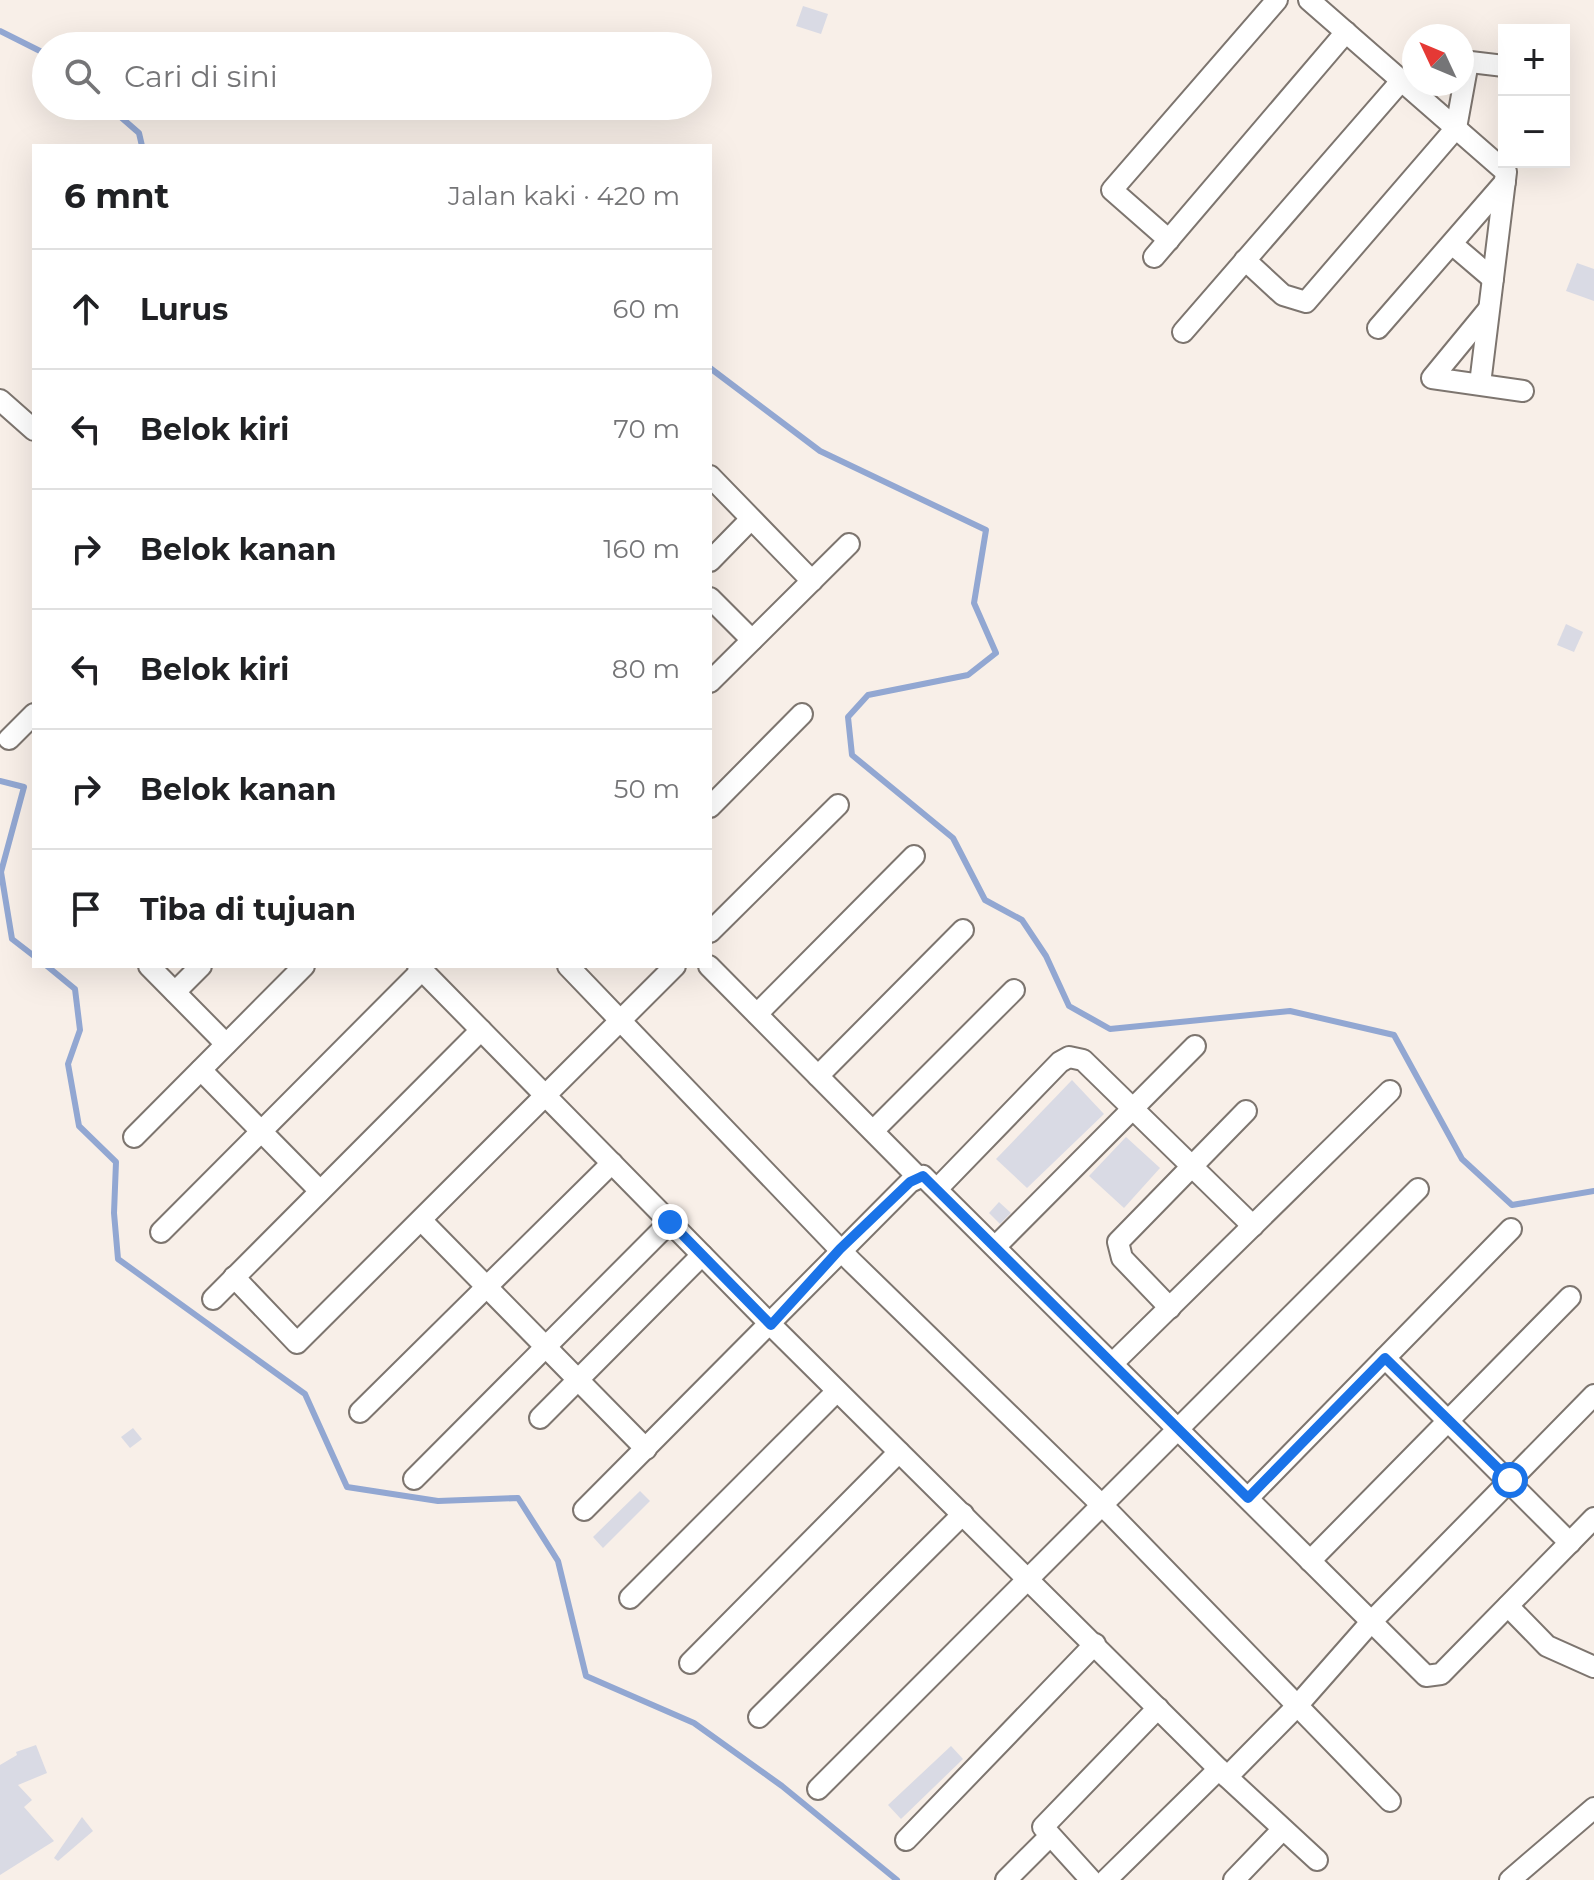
<!DOCTYPE html>
<html lang="id">
<head>
<meta charset="utf-8">
<style>
  body { margin:0; font-family:Montserrat,sans-serif; background:#f6f6f6; color:#202124 }
  .controls { position:absolute; right:24px; top:24px; display:grid; overflow:hidden; border-radius:0px; box-shadow:0 8px 32px #0002 }
  .controls button { width:72px; height:72px; display:grid; place-items:center; padding:0; border:0; border-bottom:2px solid #e0e0e0; background:#fff; color:#202124; font:40px sans-serif }
  .compass { position:absolute; left:1402px; top:24px; width:72px; height:72px; border-radius:50%; background:#fff; box-shadow:0 8px 32px #0002; rotate:314deg }
  .stop { position:absolute; width:24px; height:24px; margin:-18px; border:6px solid #1a73e8; border-radius:50%; background:#fff }
  .stop.end { background:#1a73e8; border-color:#fff; box-shadow:0 2px 8px #0008 }
  .list { margin:0; padding:0; list-style:none }
  h2 { display:flex; justify-content:space-between; align-items:center; height:104px; margin:0; padding:0 32px; font-size:34px }
  h2 small { font-size:26px; font-weight:400; color:#757577 }
  .list li { display:grid; grid-template-columns:52px 1fr auto; gap:24px; align-items:center; box-sizing:border-box; height:120px; padding:0 32px; border-top:2px solid #e0e0e0 }
  .list b { display:block; font-size:30px; white-space:nowrap }
  .list em { font-size:26px; font-style:normal; color:#757577 }
  .icon { flex:none; width:44px; height:44px; fill:none; stroke:currentColor; stroke-width:2; stroke-linecap:round; stroke-linejoin:round }
  .map { position:relative; flex:none; width:1594px; height:1880px; overflow:hidden }
  .search { position:absolute; background:#fff; box-shadow:0 8px 32px #0002; left:32px; top:32px; width:680px; height:88px; display:flex; align-items:center; gap:20px; box-sizing:border-box; padding:0 28px; border-radius:44px; color:#757577; font-size:30px }
  .panel { position:absolute; background:#fff; box-shadow:0 8px 32px #0002; left:32px; top:144px; width:680px; height:824px; border-radius:0px }
  .map>svg:first-child { display:block }
  .lines { fill:none; stroke-linecap:round; stroke-linejoin:round }
  .stream { stroke:#92a7d2; stroke-width:6 }
  .building { fill:#d9dae4 }
  .minor-casing { stroke:#7d756f; stroke-width:24 }
  .minor { stroke:#fff; stroke-width:20 }
  .route { stroke:#1a73e8; stroke-width:10 }
</style>
</head>
<body>
<div class="map">
<svg width="1594" height="1880" viewBox="0 0 1594 1880">
  <rect width="100%" height="100%" fill="#f8efe8"/>
  <g class="lines">
    <!-- stream -->
    <g class="stream">
      <path d="M 0,31 L 46,54"/>
      <path d="M 108,106 L 139,133 L 142,146"/>
      <path d="M 710,368 L 820,451 L 986,530 L 974,603 L 996,653 L 968,675 L 868,695 L 848,717 L 852,755 L 953,838 L 985,900 L 1022,920 L 1046,956 L 1069,1006 L 1110,1029 L 1290,1011 L 1394,1035 L 1462,1159 L 1512,1205 L 1594,1191"/>
      <path d="M 0,781 L 24,787 L 1,872 L 12,939 L 34,956"/>
      <path d="M 47,966 L 75,989 L 80,1030 L 68,1064 L 79,1126 L 116,1162 L 114,1213 L 118,1259 L 305,1394 L 347,1487 L 438,1501 L 518,1498 L 558,1561 L 586,1676 L 694,1723 L 782,1786 L 897,1880"/>
    </g>
  </g>
  <!-- building -->
  <g class="building">
    <path d="M 803,6 L 828,14 L 821,34 L 796,26 Z"/>
    <path d="M 1577,263 L 1594,269 L 1594,301 L 1566,291 Z"/>
    <path d="M 1566,624 L 1583,632 L 1574,652 L 1557,645 Z"/>
    <path d="M 1072,1080 L 1104,1114 L 1027,1188 L 996,1159 Z"/>
    <path d="M 1126,1137 L 1160,1168 L 1124,1208 L 1089,1176 Z"/>
    <path d="M 999,1202 L 1011,1213 L 1000,1224 L 989,1213 Z"/>
    <path d="M 133,1428 L 142,1439 L 130,1448 L 121,1437 Z"/>
    <path d="M 640,1491 L 650,1501 L 603,1548 L 593,1537 Z"/>
    <path d="M 36,1745 L 47,1773 L 18,1785 L 32,1800 L 24,1807 L 54,1841 L 0,1875 L 0,1765 L 17,1755 L 16,1752 Z"/>
    <path d="M 951,1746 L 963,1759 L 901,1819 L 888,1805 Z"/>
    <path d="M 82,1817 L 93,1831 L 58,1861 L 54,1858 Z"/>
  </g>
  <g class="lines">
    <!-- minor casing -->
    <g class="minor-casing">
      <g id="minor">
        <path d="M 1309,0 L 1506,172 L 1480,384"/>
        <path d="M 1462,61 L 1504,66"/>
        <path d="M 1169,240 L 1112,190 L 1277,0"/>
        <path d="M 1452,244 L 1493,279"/>
        <path d="M 1154,257 L 1346,32"/>
        <path d="M 1245,260 L 1283,295 L 1306,302 L 1456,128 L 1468,62"/>
        <path d="M 1488,310 L 1432,378 L 1523,391"/>
        <path d="M 1378,328 L 1505,182"/>
        <path d="M 1183,332 L 1401,81"/>
        <path d="M 0,400 L 34,430"/>
        <path d="M 710,476 L 812,581"/>
        <path d="M 710,561 L 751,519"/>
        <path d="M 710,598 L 752,640"/>
        <path d="M 710,682 L 849,544"/>
        <path d="M 9,739 L 34,714"/>
        <path d="M 710,807 L 802,714"/>
        <path d="M 710,932 L 838,805"/>
        <path d="M 149,966 L 226,1044"/>
        <path d="M 418,966 L 771,1325 L 1227,1777 L 1297,1706 L 1371,1622 L 1594,1395"/>
        <path d="M 568,966 L 851,1261 L 1112,1515 L 1390,1801"/>
        <path d="M 709,966 L 917,1176"/>
        <path d="M 175,992 L 201,966"/>
        <path d="M 757,1014 L 914,856"/>
        <path d="M 201,1070 L 320,1191"/>
        <path d="M 818,1076 L 963,930"/>
        <path d="M 873,1131 L 1014,990"/>
        <path d="M 134,1137 L 304,966"/>
        <path d="M 938,1188 L 1060,1062 L 1069,1057 L 1083,1060 L 1253,1226"/>
        <path d="M 421,1220 L 646,1449"/>
        <path d="M 161,1232 L 422,970"/>
        <path d="M 996,1246 L 1195,1046"/>
        <path d="M 234,1277 L 297,1343 L 675,966"/>
        <path d="M 213,1299 L 481,1030"/>
        <path d="M 1170,1308 L 1122,1258 L 1118,1242 L 1246,1111"/>
        <path d="M 1385,1358 L 1570,1543"/>
        <path d="M 1113,1363 L 1390,1091"/>
        <path d="M 360,1412 L 612,1163"/>
        <path d="M 540,1418 L 702,1255"/>
        <path d="M 414,1479 L 670,1222"/>
        <path d="M 1248,1498 L 1511,1229"/>
        <path d="M 584,1510 L 910,1182 L 923,1176 L 1426,1676 L 1441,1674 L 1594,1518"/>
        <path d="M 1310,1561 L 1570,1297"/>
        <path d="M 630,1598 L 837,1391"/>
        <path d="M 1508,1606 L 1547,1646 L 1594,1667"/>
        <path d="M 690,1663 L 899,1452"/>
        <path d="M 759,1717 L 963,1514"/>
        <path d="M 1227,1777 L 1317,1860"/>
        <path d="M 818,1789 L 1418,1189"/>
        <path d="M 906,1840 L 1095,1644"/>
        <path d="M 1006,1880 L 1049,1837"/>
        <path d="M 1091,1880 L 1043,1827 L 1158,1708"/>
        <path d="M 1106,1880 L 1219,1769"/>
        <path d="M 1234,1880 L 1282,1830"/>
        <path d="M 1510,1880 L 1594,1808"/>
      </g>
    </g>
    <!-- minor -->
    <use href="#minor" class="minor"/>
  </g>
  <g class="lines">
    <!-- route -->
    <path class="route" d="M 670,1222 L 771,1325 L 840,1249 L 910,1182 L 923,1176 L 1248,1498 L 1385,1358 L 1510,1480"/>
  </g>
</svg>
<div class="controls">
<button>+</button>
<button>−</button>
</div>
<svg class="compass" viewBox="-18 -18 36 36"><path d="M0-13l5 13h-10z" fill="#e53935"/><path d="M0 13l5-13h-10z" fill="#757577"/></svg>
<div class="stop" style="left:1510px;top:1480px"></div>
<div class="stop end" style="left:670px;top:1222px"></div>
<div class="search"><svg class="icon" aria-label="search" viewBox="0 0 24 24"><circle cx="10" cy="10" r="6"/><path d="M15 15l6 6"/></svg>Cari di sini</div>
<section class="panel">
<h2>6 mnt<small>Jalan kaki · 420 m</small></h2>
<ul class="list">
<li><svg class="icon" aria-label="ahead" viewBox="0 0 24 24"><path d="M12 20V5M6 11l6-6 6 6"/></svg><div><b>Lurus</b></div><em>60 m</em></li>
<li><svg class="icon" aria-label="left" viewBox="0 0 24 24"><path d="M17 20v-9H6M10 6l-5 5 5 5"/></svg><div><b>Belok kiri</b></div><em>70 m</em></li>
<li><svg class="icon" aria-label="right" viewBox="0 0 24 24"><path d="M7 20v-9h11M14 6l5 5-5 5"/></svg><div><b>Belok kanan</b></div><em>160 m</em></li>
<li><svg class="icon" aria-label="left" viewBox="0 0 24 24"><path d="M17 20v-9H6M10 6l-5 5 5 5"/></svg><div><b>Belok kiri</b></div><em>80 m</em></li>
<li><svg class="icon" aria-label="right" viewBox="0 0 24 24"><path d="M7 20v-9h11M14 6l5 5-5 5"/></svg><div><b>Belok kanan</b></div><em>50 m</em></li>
<li><svg class="icon" aria-label="arrive" viewBox="0 0 24 24"><path d="M6 21V4h12l-3 4 3 4H6"/></svg><div><b>Tiba di tujuan</b></div></li>
</ul>
</section>
</div>
</body>
</html>
